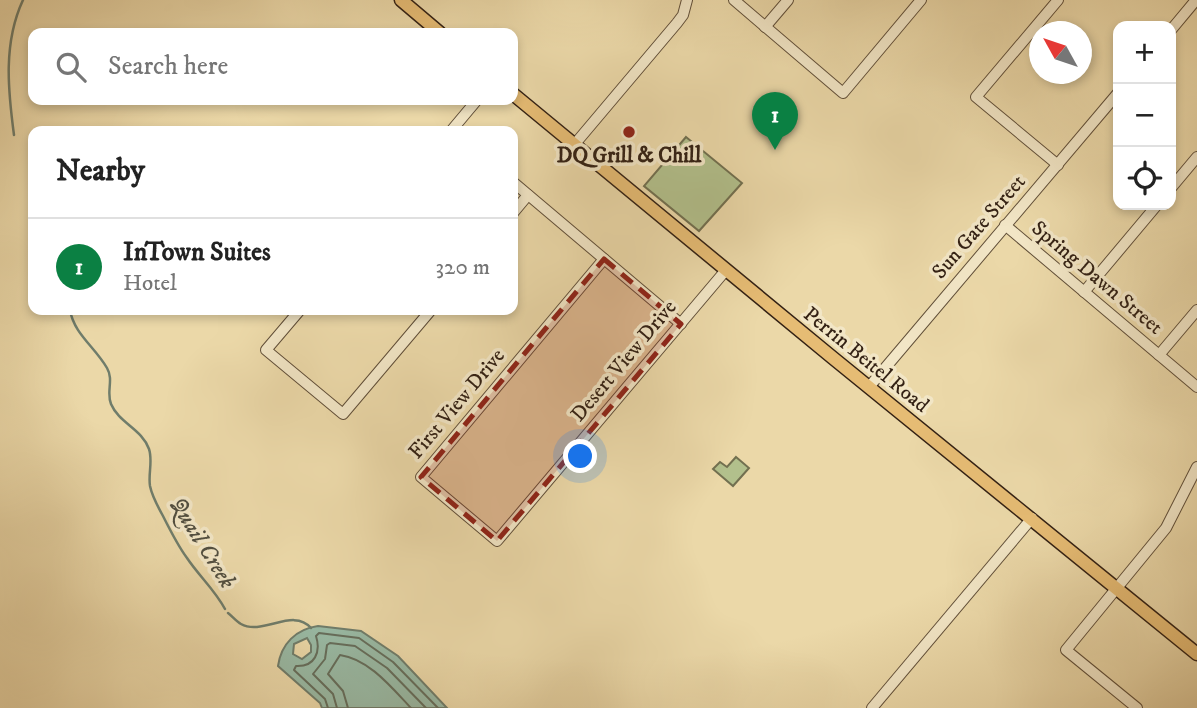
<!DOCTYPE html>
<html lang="en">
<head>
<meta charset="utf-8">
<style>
  body { margin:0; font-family:"IM FELL DW Pica",serif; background:#f6f6f6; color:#222 }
  .controls { position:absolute; right:21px; top:21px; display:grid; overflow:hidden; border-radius:14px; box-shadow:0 4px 10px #0003 }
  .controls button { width:63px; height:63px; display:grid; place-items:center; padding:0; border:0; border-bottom:2px solid #e0e0e0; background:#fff; color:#222; font:35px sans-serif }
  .compass { position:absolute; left:1029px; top:21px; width:63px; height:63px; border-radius:50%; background:#fff; box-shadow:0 4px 10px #0003; rotate:310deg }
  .you { position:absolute; left:581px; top:457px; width:24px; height:24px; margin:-18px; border:5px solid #fff; border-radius:50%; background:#1a73e8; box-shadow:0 0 0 10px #1a73e833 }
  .badge { display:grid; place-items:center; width:46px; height:46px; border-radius:50%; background:#0b8043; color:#fff; font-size:23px; font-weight:700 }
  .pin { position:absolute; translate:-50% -58px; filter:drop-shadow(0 2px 4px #0008) }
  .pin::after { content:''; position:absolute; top:37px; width:24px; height:21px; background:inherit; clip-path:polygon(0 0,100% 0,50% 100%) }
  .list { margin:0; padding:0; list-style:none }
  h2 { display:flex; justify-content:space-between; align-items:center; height:91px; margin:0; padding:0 28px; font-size:30px }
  h2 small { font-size:23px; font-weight:400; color:#767676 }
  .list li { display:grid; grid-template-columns:46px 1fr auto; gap:21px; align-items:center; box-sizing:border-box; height:98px; padding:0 28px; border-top:2px solid #e0e0e0 }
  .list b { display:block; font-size:26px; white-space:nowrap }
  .list p { margin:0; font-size:23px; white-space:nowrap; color:#767676 }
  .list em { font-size:23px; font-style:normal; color:#767676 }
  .icon { flex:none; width:38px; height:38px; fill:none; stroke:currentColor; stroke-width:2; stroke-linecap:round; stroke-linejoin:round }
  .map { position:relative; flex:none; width:1197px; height:708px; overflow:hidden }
  .search { position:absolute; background:#fff; box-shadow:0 4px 10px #0003; left:28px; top:28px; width:490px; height:77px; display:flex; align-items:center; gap:18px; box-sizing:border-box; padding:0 24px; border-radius:14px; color:#767676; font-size:26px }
  .panel { position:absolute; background:#fff; box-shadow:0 4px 10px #0003; left:28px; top:126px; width:490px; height:189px; border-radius:14px }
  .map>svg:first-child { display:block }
  .green { fill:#b2c08c; stroke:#727050; stroke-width:2 }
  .water { fill:#99baa5; stroke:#707d6b; stroke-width:2; fill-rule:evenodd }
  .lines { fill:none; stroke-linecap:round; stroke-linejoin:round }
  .shore { stroke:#666e5c; stroke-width:2 }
  .stream { stroke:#707d6b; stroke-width:2.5 }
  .minor-casing { stroke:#614f39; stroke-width:12 }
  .major-casing { stroke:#332114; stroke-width:15 }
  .minor { stroke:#f2e6c6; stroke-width:10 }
  .major { stroke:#e6bc74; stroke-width:12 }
  .marked { fill:#8f2418; fill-opacity:0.2; stroke:#8f2418; stroke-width:5; stroke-dasharray:14 9; stroke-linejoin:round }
  .poi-dot { fill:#8f2418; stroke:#f2e6c6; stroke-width:2.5 }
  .labels { text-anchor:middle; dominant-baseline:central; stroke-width:7; stroke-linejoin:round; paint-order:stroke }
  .poi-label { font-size:21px; font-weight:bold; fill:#332114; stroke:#f2e6c6 }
  .street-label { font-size:21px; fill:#332114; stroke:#f2e6c6 }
  .water-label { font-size:23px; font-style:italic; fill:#524f40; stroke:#f2e6c6 }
</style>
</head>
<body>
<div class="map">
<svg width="1197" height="708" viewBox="0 0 1197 708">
  <rect width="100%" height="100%" fill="#ebd8a8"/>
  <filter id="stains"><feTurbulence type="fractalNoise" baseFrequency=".00286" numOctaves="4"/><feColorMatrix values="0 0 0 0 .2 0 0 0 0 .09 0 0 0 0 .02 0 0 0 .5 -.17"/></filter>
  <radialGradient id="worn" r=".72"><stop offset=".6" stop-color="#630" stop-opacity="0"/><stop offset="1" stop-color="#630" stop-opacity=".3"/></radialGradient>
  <!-- green -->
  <g class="green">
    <path d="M 686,137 L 742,183 L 699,231 L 644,186 Z"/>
    <path d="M 736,457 L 749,468 L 733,486 L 713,469 L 720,462 L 727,467 Z"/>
  </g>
  <!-- water -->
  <path class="water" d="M 318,626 L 361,631 L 398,656 L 447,708 L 322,708 L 320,703 L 278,666 C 281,644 296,629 318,626 ZM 307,638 L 311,645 L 311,652 L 302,659 L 293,654 L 294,644 Z"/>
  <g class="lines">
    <!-- shore -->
    <g class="shore">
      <path d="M 328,708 L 325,699 L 294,670 L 296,666 C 315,667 321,652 316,636 L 319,633 L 359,638 L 393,662 L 438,708"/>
      <path d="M 337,708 L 333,694 L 313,674 L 325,659 L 327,645 L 330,643 L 355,646 L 387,668 L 426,708"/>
      <path d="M 348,708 L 343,691 L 328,674 L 340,655 C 369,659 392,688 411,708"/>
    </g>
    <!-- stream -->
    <g class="stream">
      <path d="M 14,135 C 8,90 3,43 23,0"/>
      <path d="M 70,310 C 74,334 95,347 107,368 C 114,380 106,392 111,404 C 119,423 142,429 149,449 C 153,461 148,474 150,486 C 152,496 158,507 163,516 C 170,530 178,546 187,558 C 199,576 215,590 225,609"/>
      <path d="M 228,613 C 232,616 237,622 241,624 C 263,636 293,607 311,628"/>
    </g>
    <!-- minor casing -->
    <g class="minor-casing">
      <g id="minor">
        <path d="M 734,0 L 843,93 L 921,0"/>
        <path d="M 1058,0 L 976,97 L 1058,165"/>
        <path d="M 765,27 L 788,0"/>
        <path d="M 1171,30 L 1196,0"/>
        <path d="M 451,131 L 477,100"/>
        <path d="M 574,145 L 677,23 L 683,15 L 687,0"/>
        <path d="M 513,182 L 681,324"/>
        <path d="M 1171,188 L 1197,157"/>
        <path d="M 513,213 L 528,195"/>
        <path d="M 1005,225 L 1197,387"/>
        <path d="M 604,259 L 421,477 L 497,541 L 726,270"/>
        <path d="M 1084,292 L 1157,205"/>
        <path d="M 300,310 L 266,350 L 343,414 L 431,310"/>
        <path d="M 1159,355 L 1197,310"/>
        <path d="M 869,387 L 1118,93"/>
        <path d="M 872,708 L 1032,518"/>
        <path d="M 1137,708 L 1066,650 L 1166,528 L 1197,467"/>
      </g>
    </g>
    <!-- major casing -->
    <g class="major-casing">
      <g id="major">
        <path d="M 401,0 L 440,33"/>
        <path d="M 513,94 L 833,358 L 1197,654"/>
      </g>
    </g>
    <!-- minor -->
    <use href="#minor" class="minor"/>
    <!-- major -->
    <use href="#major" class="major"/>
  </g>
  <!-- marked area -->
  <path class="marked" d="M 604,259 L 681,324 L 497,541 L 421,477 Z"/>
  <!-- markers -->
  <circle class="poi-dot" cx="629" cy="132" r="7"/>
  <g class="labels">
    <!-- poi labels -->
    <g class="poi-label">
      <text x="629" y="156">DQ Grill &amp; Chill</text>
    </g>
    <!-- street labels -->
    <g class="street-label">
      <text transform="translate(979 227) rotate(-49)">Sun Gate Street</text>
      <text transform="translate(1097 278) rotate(40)">Spring Dawn Street</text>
      <text transform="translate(866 360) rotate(39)">Perrin Beitel Road</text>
      <text transform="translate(624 361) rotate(-50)">Desert View Drive</text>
      <text transform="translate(457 404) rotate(-50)">First View Drive</text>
    </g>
    <!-- water labels -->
    <g class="water-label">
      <text transform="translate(202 543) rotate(58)">Quail Creek</text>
    </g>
  </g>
  <rect width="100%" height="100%" filter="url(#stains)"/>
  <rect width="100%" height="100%" fill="url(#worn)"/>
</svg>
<div class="controls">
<button>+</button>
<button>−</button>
<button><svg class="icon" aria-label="locate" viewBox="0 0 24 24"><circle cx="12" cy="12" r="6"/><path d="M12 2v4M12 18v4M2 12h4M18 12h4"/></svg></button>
</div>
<svg class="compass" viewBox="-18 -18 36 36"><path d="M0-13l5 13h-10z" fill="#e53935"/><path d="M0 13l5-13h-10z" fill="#767676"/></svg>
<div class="you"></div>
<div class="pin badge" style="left:775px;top:150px">1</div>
<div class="search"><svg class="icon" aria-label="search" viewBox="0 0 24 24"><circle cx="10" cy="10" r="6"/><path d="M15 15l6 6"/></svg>Search here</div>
<section class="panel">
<h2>Nearby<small></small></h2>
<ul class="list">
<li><span class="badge">1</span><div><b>InTown Suites</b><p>Hotel</p></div><em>320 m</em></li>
</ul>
</section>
</div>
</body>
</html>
